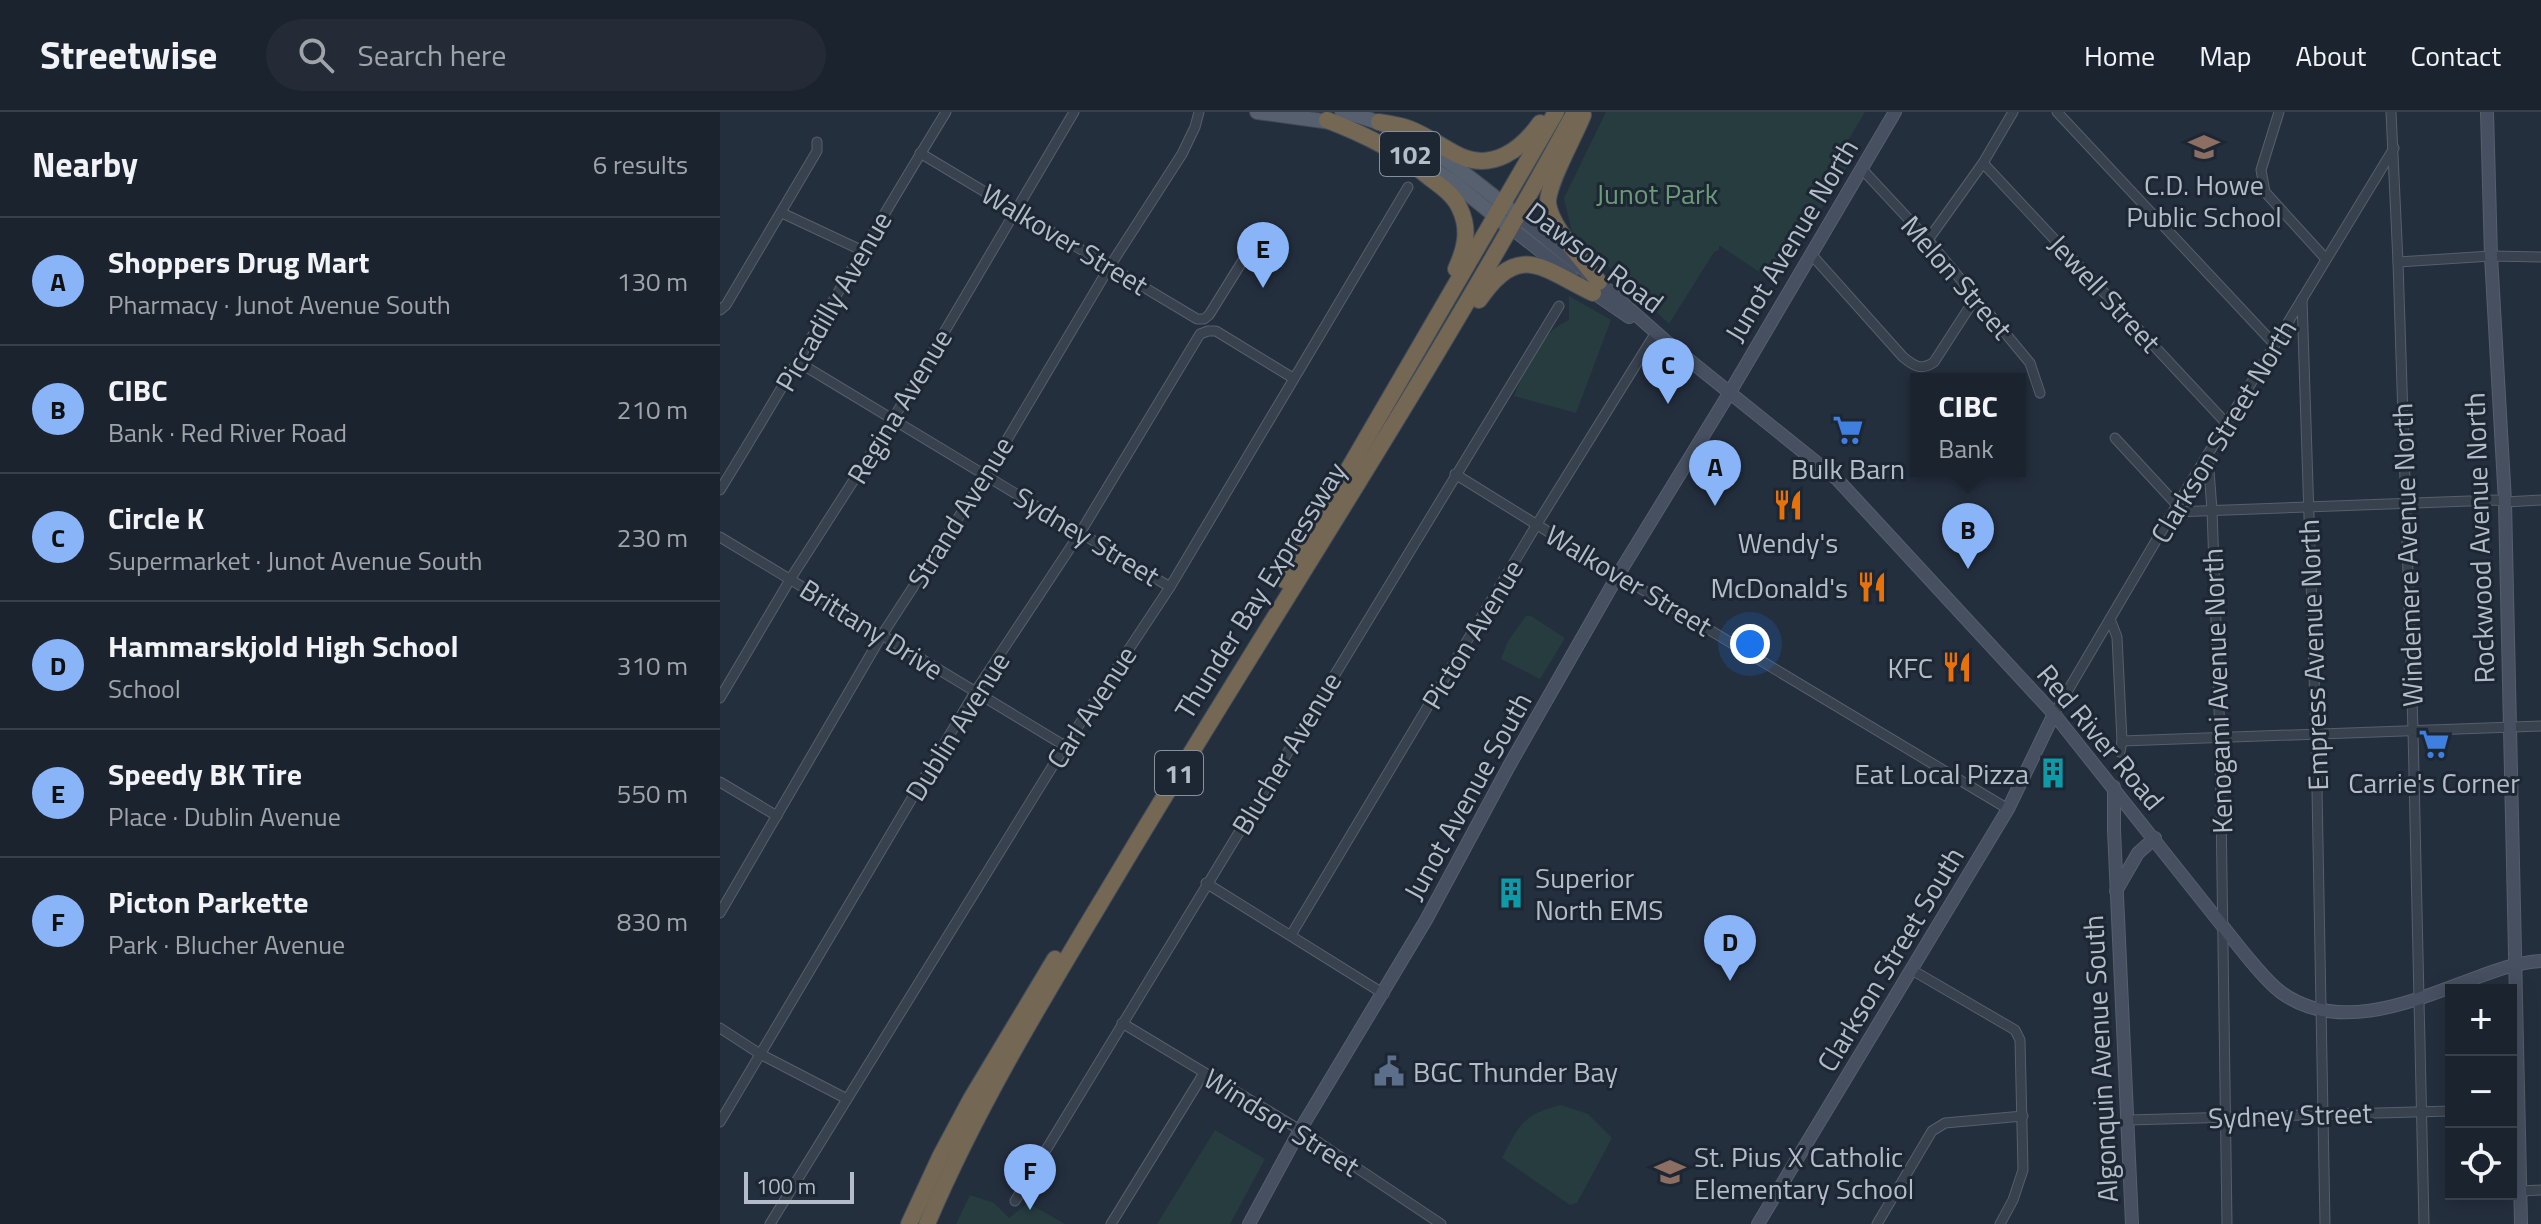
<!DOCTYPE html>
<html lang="en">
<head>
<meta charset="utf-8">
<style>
  body { margin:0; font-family:"Titillium Web",sans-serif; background:#242b36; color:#f1f3f6 }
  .controls { position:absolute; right:24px; bottom:24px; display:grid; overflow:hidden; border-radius:0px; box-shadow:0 4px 20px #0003 }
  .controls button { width:72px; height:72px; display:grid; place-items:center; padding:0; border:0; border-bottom:2px solid #39404a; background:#1b232e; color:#f1f3f6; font:40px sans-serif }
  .scale { position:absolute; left:24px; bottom:20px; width:110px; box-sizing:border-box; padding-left:8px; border:4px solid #b4bcc9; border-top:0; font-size:22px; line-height:28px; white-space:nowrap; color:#b4bcc9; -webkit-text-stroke:6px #1d2633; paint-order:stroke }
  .you { position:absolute; left:1030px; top:532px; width:28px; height:28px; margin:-20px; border:6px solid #fff; border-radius:50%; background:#1a73e8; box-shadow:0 0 0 12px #1a73e833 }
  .badge { display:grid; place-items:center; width:52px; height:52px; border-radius:50%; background:#8ab4f8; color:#111; font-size:26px; font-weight:700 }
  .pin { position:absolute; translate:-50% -66px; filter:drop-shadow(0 2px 4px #0008) }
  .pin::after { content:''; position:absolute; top:42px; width:28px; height:24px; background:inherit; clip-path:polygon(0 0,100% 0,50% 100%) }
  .popup { position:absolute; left:1190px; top:261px; width:116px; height:104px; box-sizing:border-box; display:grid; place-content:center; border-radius:0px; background:#1b232e; filter:drop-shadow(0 2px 6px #0005); font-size:26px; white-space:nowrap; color:#a0a4aa }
  .popup b { font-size:30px; color:#f1f3f6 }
  .popup::after { content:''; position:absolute; left:50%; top:100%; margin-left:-16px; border:16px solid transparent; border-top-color:#1b232e }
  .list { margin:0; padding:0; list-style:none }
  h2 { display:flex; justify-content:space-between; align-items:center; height:104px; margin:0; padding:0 32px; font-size:34px }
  h2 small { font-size:26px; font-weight:400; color:#a0a4aa }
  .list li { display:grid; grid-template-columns:52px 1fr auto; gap:24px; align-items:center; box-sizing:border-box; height:128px; padding:0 32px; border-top:2px solid #39404a }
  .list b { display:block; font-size:30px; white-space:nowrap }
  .list p { margin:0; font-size:26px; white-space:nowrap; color:#a0a4aa }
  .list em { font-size:26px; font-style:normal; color:#a0a4aa }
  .icon { flex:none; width:44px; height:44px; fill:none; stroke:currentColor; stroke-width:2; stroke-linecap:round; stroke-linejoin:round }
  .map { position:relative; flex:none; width:1821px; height:1112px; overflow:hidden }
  header { display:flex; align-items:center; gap:48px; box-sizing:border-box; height:112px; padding:0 40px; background:#1b232e; border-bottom:2px solid #39404a }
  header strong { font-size:38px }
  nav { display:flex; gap:44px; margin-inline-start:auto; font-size:28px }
  .search { width:560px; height:72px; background:#242b36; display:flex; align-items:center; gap:20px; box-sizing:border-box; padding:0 28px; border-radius:44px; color:#a0a4aa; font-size:30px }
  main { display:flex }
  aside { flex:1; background:#1b232e }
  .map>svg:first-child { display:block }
  .green { fill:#263c3f }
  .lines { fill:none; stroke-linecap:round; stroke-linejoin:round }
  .street-casing { stroke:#565f6c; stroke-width:11 }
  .secondary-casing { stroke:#565f6c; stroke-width:14 }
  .primary-casing { stroke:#414a57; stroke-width:16 }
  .highway-casing { stroke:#434c59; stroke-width:18 }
  .street { stroke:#38414e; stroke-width:9 }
  .secondary { stroke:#465061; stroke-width:12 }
  .primary { stroke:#56606e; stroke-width:14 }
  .highway { stroke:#746855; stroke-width:16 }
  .labels { text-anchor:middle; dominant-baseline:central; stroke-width:6; stroke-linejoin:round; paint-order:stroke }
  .shield { fill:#1d2633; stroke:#878f9c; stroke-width:2 }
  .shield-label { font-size:26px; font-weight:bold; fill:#b4bcc9 }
  .poi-label { font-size:28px; fill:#b4bcc9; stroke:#1d2633 }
  .park-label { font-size:28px; fill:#6b9a76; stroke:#1d2633 }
  .street-label { font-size:28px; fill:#b4bcc9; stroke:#1d2633 }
</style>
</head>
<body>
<header>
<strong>Streetwise</strong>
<div class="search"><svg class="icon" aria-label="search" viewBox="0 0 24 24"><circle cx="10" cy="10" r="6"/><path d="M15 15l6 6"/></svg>Search here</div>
<nav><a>Home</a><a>Map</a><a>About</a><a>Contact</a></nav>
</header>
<main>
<aside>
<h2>Nearby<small>6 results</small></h2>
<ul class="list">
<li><span class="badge">A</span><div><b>Shoppers Drug Mart</b><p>Pharmacy · Junot Avenue South</p></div><em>130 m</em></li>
<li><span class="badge">B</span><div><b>CIBC</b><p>Bank · Red River Road</p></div><em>210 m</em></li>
<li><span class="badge">C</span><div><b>Circle K</b><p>Supermarket · Junot Avenue South</p></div><em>230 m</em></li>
<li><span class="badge">D</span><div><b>Hammarskjold High School</b><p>School</p></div><em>310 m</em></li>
<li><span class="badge">E</span><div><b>Speedy BK Tire</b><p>Place · Dublin Avenue</p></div><em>550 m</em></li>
<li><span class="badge">F</span><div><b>Picton Parkette</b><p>Park · Blucher Avenue</p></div><em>830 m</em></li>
</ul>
</aside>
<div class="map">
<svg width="1821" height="1112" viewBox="0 0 1821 1112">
  <rect width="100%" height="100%" fill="#242f3e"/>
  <!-- green -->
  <g class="green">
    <path d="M 886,0 L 1145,0 L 1118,45 L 1129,52 L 1056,171 L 999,133 L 999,138 L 994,140 L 949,212 L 852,120 L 844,86 Z"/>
    <path d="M 849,184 L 891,208 L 856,301 L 794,284 C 805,257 821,219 849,208 Z"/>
    <path d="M 806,504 L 811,504 L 845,526 L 820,567 L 781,547 L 788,529 Z"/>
    <path d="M 841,993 L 868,1002 L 892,1026 L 857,1091 L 850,1093 L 782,1046 C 800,1012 802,1003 841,993 Z"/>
    <path d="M 495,1018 L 545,1047 L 510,1112 L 437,1112 Z"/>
    <path d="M 250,1083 L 274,1091 L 289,1106 L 308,1091 L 345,1112 L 236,1112 Z"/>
  </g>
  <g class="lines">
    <!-- street casing -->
    <g class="street-casing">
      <g id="street">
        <path d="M 1337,0 L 1555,233"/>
        <path d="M 1559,0 L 1541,58 L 1545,80 L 1606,147"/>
        <path d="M 1671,0 L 1678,150 L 1693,618 L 1704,1112"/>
        <path d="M 200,41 L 477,207 L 484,207 L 489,203 L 525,145"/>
        <path d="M 1263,51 L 1507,312"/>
        <path d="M 1141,56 L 1208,128 L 1310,251 L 1320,281"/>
        <path d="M 62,101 L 141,138"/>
        <path d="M 1208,128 L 1263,51 L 1293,0"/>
        <path d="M 1091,142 L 1183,245 C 1194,254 1201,259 1214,250 L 1256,185"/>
        <path d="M 1678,150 L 1771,144 L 1821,145"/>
        <path d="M 1582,187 L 1596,623 L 1605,1112"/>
        <path d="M 0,198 L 6,193 L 97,39 L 97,30"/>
        <path d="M 78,250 L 450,475"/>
        <path d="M 1395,326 L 1457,393"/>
        <path d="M 1488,345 L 1492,398 L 1500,625 L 1507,1112"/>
        <path d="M 735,362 L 898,463 L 1288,697"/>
        <path d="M 0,378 C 77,253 149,125 226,0"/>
        <path d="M 1454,400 L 1776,388 L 1785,390 L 1821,388"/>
        <path d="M 0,425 L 345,634"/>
        <path d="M 1390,507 L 1397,525 L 1402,629 L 1400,640"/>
        <path d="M 0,586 L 71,466 L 173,307 L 354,0"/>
        <path d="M 1334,602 L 1457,393 L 1674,36"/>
        <path d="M 1402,629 L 1821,614"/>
        <path d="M 0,670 L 57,704"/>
        <path d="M 486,771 L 664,882"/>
        <path d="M 0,801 L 162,523 L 266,363 L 390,154 L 462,42 L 475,15 L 479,0"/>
        <path d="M 571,823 L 817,412 L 935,222"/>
        <path d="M 1192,858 L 1295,918 L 1300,928 L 1303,1058 L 1293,1088 L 1280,1112"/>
        <path d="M 402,911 L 580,1018 L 721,1112"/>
        <path d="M 0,916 L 40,942 L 127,987"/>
        <path d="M 1409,1008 L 1731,999"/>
        <path d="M 0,1010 L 255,580 L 360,421 L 480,222 L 488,219 L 496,219 L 573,266"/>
        <path d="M 1800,1079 L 1821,1078"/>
        <path d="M 295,1089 L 839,194"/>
        <path d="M 50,1112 L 345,634 L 450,475 L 688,75"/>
        <path d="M 391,1112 L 484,961"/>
        <path d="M 1157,1112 L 1212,1019 L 1225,1011 L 1303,1004"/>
      </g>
    </g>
    <!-- secondary casing -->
    <g class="secondary-casing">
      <g id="secondary">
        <path d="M 1767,0 L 1771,144 L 1785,390 L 1801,1112"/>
        <path d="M 798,104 L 879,170 L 948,231 L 1117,367 L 1334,602 L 1524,841 C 1536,855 1547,870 1562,881 C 1615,919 1684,893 1739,872 C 1767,862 1791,851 1821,849"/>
        <path d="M 791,116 L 851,163"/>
        <path d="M 868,177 L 909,205"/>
        <path d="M 1394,675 L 1394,718 L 1412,1112"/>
        <path d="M 1396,779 L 1418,741 L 1435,726"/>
        <path d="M 529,1112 L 580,1018 L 706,808 L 789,654 L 898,463 L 1010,280 L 1175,0"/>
        <path d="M 1038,1112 L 1288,697 L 1334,602"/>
      </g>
    </g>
    <!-- primary casing -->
    <g class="primary-casing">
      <g id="primary">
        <path d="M 537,0 L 618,11"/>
        <path d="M 622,0 C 690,13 746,62 798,104"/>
        <path d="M 685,38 L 733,70 L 784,111"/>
      </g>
    </g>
    <!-- highway casing -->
    <g class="highway-casing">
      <g id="highway">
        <path d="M 863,3 C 855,24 827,72 828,91 C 830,115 865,150 879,170"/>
        <path d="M 607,8 C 646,23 678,39 710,66 C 721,74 735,84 740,97 C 750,118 745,137 736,157"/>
        <path d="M 659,10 C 669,12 680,13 690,17 C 708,24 723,36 740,44 C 773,59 802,37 820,11"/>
        <path d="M 759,188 C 799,129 821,156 873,181"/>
        <path d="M 564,468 L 836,0"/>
        <path d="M 189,1112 L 220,1045 L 251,987 L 335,847"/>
        <path d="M 207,1112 C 262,982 340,859 412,738 C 560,492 718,252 855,0"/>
      </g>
    </g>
    <!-- street -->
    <use href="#street" class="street"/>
    <!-- secondary -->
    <use href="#secondary" class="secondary"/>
    <!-- primary -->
    <use href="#primary" class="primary"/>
    <!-- highway -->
    <use href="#highway" class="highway"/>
  </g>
  <!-- icons -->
  <defs>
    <g id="school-bare" transform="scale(2.4)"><path d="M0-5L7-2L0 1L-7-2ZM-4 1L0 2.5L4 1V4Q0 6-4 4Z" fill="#8d6e63" stroke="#1d2633" stroke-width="2.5" paint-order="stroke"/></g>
    <g id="supermarket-bare" transform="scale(2.4)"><path d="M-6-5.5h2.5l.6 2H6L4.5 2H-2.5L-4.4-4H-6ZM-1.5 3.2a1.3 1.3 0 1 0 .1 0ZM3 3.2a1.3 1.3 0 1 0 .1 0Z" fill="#3f7fe0" stroke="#1d2633" stroke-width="2.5" paint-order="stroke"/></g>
    <g id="restaurant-bare" transform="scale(2.4)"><path d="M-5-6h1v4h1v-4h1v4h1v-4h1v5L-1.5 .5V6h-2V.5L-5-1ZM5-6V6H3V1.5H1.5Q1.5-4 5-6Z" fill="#e8710a" stroke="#1d2633" stroke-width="2.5" paint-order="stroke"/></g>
    <g id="building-bare" transform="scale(2.4)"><path d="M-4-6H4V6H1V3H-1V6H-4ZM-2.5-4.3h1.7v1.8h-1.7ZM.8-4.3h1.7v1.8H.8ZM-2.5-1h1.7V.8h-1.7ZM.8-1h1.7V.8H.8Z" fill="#0f9aa8" stroke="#1d2633" stroke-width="2.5" paint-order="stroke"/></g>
    <g id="civic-bare" transform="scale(2.4)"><path d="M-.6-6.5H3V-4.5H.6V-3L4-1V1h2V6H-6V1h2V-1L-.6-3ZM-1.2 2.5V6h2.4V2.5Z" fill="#5c6f8a" stroke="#1d2633" stroke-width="2.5" paint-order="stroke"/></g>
  </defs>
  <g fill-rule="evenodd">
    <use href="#school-bare" x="1484" y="35"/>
    <use href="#supermarket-bare" x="1128" y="318"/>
    <use href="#restaurant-bare" x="1068" y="393"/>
    <use href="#restaurant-bare" x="1152" y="475"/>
    <use href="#restaurant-bare" x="1237" y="555"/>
    <use href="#supermarket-bare" x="1714" y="632"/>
    <use href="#building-bare" x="1333" y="661"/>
    <use href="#building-bare" x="791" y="781"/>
    <use href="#civic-bare" x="669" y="959"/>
    <use href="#school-bare" x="950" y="1060"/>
  </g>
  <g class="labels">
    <!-- shield labels -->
    <g class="shield">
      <rect x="660" y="20" width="60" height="44" rx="6"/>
      <rect x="435" y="639" width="48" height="44" rx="6"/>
    </g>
    <g class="shield-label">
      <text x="690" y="42">102</text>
      <text x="459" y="661">11</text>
    </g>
    <!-- poi labels -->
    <g class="poi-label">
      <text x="1484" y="72">C.D. Howe<tspan x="1484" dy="32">Public School</tspan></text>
      <text x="1128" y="356">Bulk Barn</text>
      <text x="1068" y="430">Wendy's</text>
      <text x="1128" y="475" text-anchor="end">McDonald's</text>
      <text x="1213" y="555" text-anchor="end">KFC</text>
      <text x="1309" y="661" text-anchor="end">Eat Local Pizza</text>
      <text x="1714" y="670">Carrie's Corner</text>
      <text x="815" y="765" text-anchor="start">Superior<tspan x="815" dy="32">North EMS</tspan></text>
      <text x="693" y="959" text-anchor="start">BGC Thunder Bay</text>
      <text x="974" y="1044" text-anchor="start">St. Pius X Catholic<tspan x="974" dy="32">Elementary School</tspan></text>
    </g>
    <!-- park labels -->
    <g class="park-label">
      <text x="937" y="81">Junot Park</text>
    </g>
    <!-- street labels -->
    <g class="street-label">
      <text transform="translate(345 127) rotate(31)">Walkover Street</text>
      <text transform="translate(1071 128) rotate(-59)">Junot Avenue North</text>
      <text transform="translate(875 145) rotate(37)">Dawson Road</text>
      <text transform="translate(1237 165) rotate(49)">Melon Street</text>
      <text transform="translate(1385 181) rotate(47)">Jewell Street</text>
      <text transform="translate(113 189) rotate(-60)">Piccadilly Avenue</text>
      <text transform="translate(179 294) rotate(-59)">Regina Avenue</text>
      <text transform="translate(1503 319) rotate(-59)">Clarkson Street North</text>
      <text transform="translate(240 400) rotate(-58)">Strand Avenue</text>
      <text transform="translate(367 424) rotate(31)">Sydney Street</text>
      <text transform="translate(1759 426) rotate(-92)">Rockwood Avenue North</text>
      <text transform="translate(1687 443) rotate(-92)">Windemere Avenue North</text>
      <text transform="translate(909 468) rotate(31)">Walkover Street</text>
      <text transform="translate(540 478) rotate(-58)">Thunder Bay Expressway</text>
      <text transform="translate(152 517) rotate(32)">Brittany Drive</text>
      <text transform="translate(752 522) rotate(-59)">Picton Avenue</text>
      <text transform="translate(1593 543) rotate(-92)">Empress Avenue North</text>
      <text transform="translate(1497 579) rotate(-92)">Kenogami Avenue North</text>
      <text transform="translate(371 595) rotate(-57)">Carl Avenue</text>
      <text transform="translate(237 614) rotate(-58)">Dublin Avenue</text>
      <text transform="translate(1381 625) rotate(50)">Red River Road</text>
      <text transform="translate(566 641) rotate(-59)">Blucher Avenue</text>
      <text transform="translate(747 684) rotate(-61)">Junot Avenue South</text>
      <text transform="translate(1170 847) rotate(-59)">Clarkson Street South</text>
      <text transform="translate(1380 947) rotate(-93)">Algonquin Avenue South</text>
      <text transform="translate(1570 1003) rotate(-2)">Sydney Street</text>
      <text transform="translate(562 1010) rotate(32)">Windsor Street</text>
    </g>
  </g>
</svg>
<div class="controls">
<button>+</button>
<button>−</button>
<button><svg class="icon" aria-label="locate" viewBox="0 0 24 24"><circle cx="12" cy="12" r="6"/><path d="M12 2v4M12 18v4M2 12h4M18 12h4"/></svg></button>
</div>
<div class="scale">100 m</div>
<div class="you"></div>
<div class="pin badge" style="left:995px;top:394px">A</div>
<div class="pin badge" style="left:1248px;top:457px">B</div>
<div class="popup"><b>CIBC</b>Bank</div>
<div class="pin badge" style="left:948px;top:292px">C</div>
<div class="pin badge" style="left:1010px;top:869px">D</div>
<div class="pin badge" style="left:543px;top:176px">E</div>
<div class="pin badge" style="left:310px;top:1098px">F</div>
</div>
</main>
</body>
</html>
